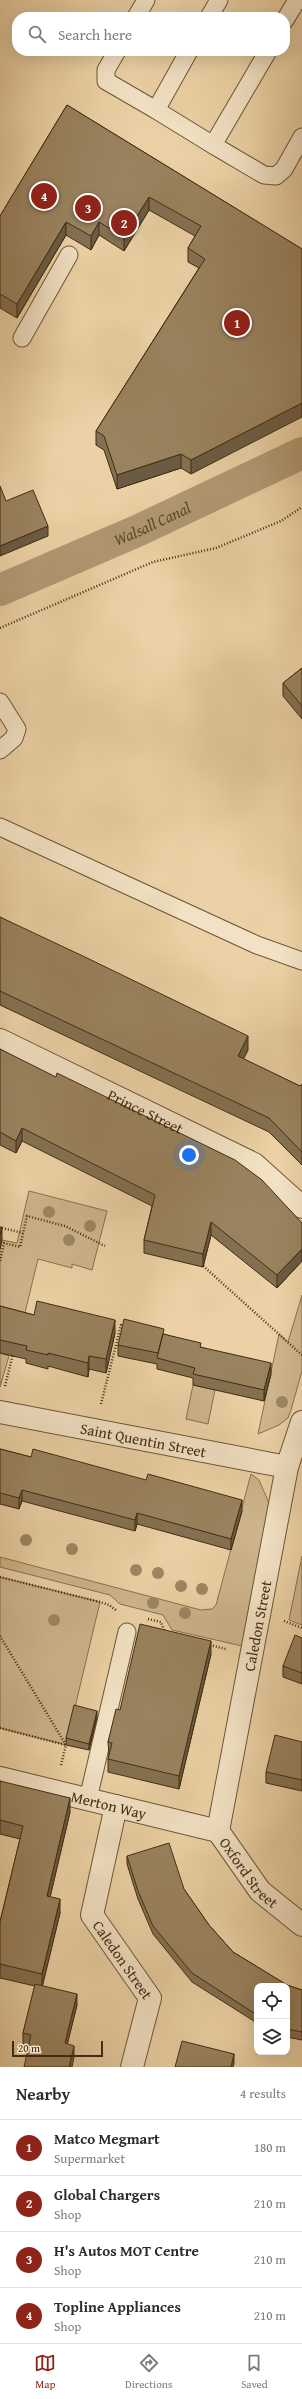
<!DOCTYPE html>
<html lang="en">
<head>
<meta charset="utf-8">
<style>
  body { margin:0; font-family:"Gentium Book Plus",serif; background:#f7f7f7; color:#2b2b33 }
  .controls { position:absolute; right:12px; bottom:12px; display:grid; overflow:hidden; border-radius:8px; box-shadow:0 4px 16px #0002 }
  .controls button { width:36px; height:36px; display:grid; place-items:center; padding:0; border:0; border-bottom:1px solid #e1e1e2; background:#fff; color:#2b2b33; font:20px sans-serif }
  .scale { position:absolute; left:12px; bottom:10px; width:91px; box-sizing:border-box; padding-left:4px; border:2px solid #412d11; border-top:0; font-size:11px; line-height:14px; white-space:nowrap; color:#412d11; -webkit-text-stroke:3px #f2e1c4; paint-order:stroke }
  .you { position:absolute; left:189px; top:1155px; width:14px; height:14px; margin:-10px; border:3px solid #fff; border-radius:50%; background:#1a73e8; box-shadow:0 0 0 6px #1a73e833 }
  .badge { display:grid; place-items:center; width:26px; height:26px; border-radius:50%; background:#8f2418; color:#fff; font-size:13px; font-weight:700 }
  .pin { position:absolute; translate:-50% -50%; border:2px solid #fff; box-shadow:0 1px 4px #0006 }
  .list { margin:0; padding:0; list-style:none }
  h2 { display:flex; justify-content:space-between; align-items:center; height:52px; margin:0; padding:0 16px; font-size:17px }
  h2 small { font-size:13px; font-weight:400; color:#7c7c81 }
  .list li { display:grid; grid-template-columns:26px 1fr auto; gap:12px; align-items:center; box-sizing:border-box; height:56px; padding:0 16px; border-top:1px solid #e1e1e2 }
  .list b { display:block; font-size:15px; white-space:nowrap }
  .list p { margin:0; font-size:13px; white-space:nowrap; color:#7c7c81 }
  .list em { font-size:13px; font-style:normal; color:#7c7c81 }
  .icon { flex:none; width:22px; height:22px; fill:none; stroke:currentColor; stroke-width:2; stroke-linecap:round; stroke-linejoin:round }
  .map { position:relative; flex:none; width:302px; height:2067px; overflow:hidden }
  .search { position:absolute; background:#fff; box-shadow:0 4px 16px #0002; left:12px; right:12px; top:12px; height:44px; display:flex; align-items:center; gap:10px; box-sizing:border-box; padding:0 14px; border-radius:16px; color:#7c7c81; font-size:15px }
  .sheet { height:276px; background:#fff }
  nav { display:flex; justify-content:space-around; align-items:center; box-sizing:border-box; height:56px; border-top:1px solid #e1e1e2; background:#fff; font-size:11px; color:#7c7c81 }
  nav a { display:grid; justify-items:center; gap:2px }
  nav .on { color:#8f2418 }
  .map>svg:first-child { display:block }
  .green { fill:#ceb58c; stroke:#88714e }
  .lines { fill:none; stroke-linecap:round; stroke-linejoin:round }
  .canal { stroke:#b19973; stroke-width:32 }
  .service-casing { stroke:#6c5636; stroke-width:19 }
  .minor-casing { stroke:#6c5636; stroke-width:24 }
  .path { stroke:#412d11; stroke-width:2.5; stroke-dasharray:1 2; stroke-linecap:butt }
  .service { stroke:#f2e1c4; stroke-width:17 }
  .minor { stroke:#f2e1c4; stroke-width:22 }
  .tree { fill:#9d8661 }
  .wall { fill:#847051; stroke:#412d11 }
  .shaded-wall { fill:#6b5b42; stroke:#412d11 }
  .building { fill:#99825e; stroke:#412d11 }
  .labels { text-anchor:middle; dominant-baseline:central; stroke-width:3; stroke-linejoin:round; paint-order:stroke }
  .street-label { font-size:15px; fill:#412d11; stroke:#f2e1c4 }
  .water-label { font-size:16px; font-style:italic; fill:#5d482a; stroke:#f2e1c4 }
</style>
</head>
<body>
<div class="map">
<svg width="302" height="2067" viewBox="0 0 302 2067">
  <rect width="100%" height="100%" fill="#ebd1a5"/>
  <filter id="stains"><feTurbulence type="fractalNoise" baseFrequency=".005" numOctaves="4"/><feColorMatrix values="0 0 0 0 .2 0 0 0 0 .09 0 0 0 0 .02 0 0 0 .5 -.17"/></filter>
  <radialGradient id="worn" r=".72"><stop offset=".6" stop-color="#630" stop-opacity="0"/><stop offset="1" stop-color="#630" stop-opacity=".3"/></radialGradient>
  <!-- green -->
  <g class="green">
    <path d="M 29,1191 L 107,1211 L 92,1270 L 72,1264 L 72,1268 L 38,1259 L 22,1325 L 0,1319 L 0,1249 L 2,1240 L 17,1243 Z"/>
    <path d="M 302,1295 L 302,1371 L 291,1410 L 288,1418 L 279,1425 L 258,1434 L 279,1334 L 288,1342 Z"/>
    <path d="M 0,1353 L 9,1356 L 0,1387 Z"/>
    <path d="M 193,1385 L 215,1390 L 208,1424 L 186,1419 Z"/>
    <path d="M 251,1474 L 259,1480 L 269,1503 L 242,1646 L 172,1630 L 163,1615 L 120,1604 L 110,1595 L 0,1567 L 0,1557 L 201,1610 L 212,1609 L 216,1605 Z"/>
    <path d="M 302,1556 L 302,1625 L 289,1620 Z"/>
    <path d="M 0,1577 L 100,1602 L 66,1745 L 0,1728 Z"/>
  </g>
  <g class="lines">
    <!-- canal -->
    <path class="canal" id="s1" d="M 0,590 L 137,531 L 302,453"/>
    <!-- service casing -->
    <g class="service-casing">
      <g id="service">
        <path d="M 136,17 L 146,0"/>
        <path d="M 209,17 L 219,0"/>
        <path d="M 285,20 L 297,0"/>
        <path d="M 117,51 L 106,70 L 106,81 L 156,110"/>
        <path d="M 189,51 L 156,110 L 213,145 L 268,51"/>
        <path d="M 213,145 L 264,175 L 276,176 L 284,169 L 302,137"/>
        <path d="M 22,338 L 69,255"/>
        <path d="M 0,702 L 17,729 L 14,738 L 0,750"/>
        <path d="M 0,827 L 257,945 L 302,961"/>
        <path d="M 88,1799 L 127,1632"/>
      </g>
    </g>
    <!-- minor casing -->
    <g class="minor-casing">
      <g id="minor">
        <path id="s2" d="M 0,1040 L 254,1164 L 302,1207"/>
        <path id="s3" d="M 0,1412 L 287,1467"/>
        <path id="s4" d="M 0,1778 L 218,1831"/>
        <path id="s5" d="M 116,1806 L 92,1915 L 150,1998 L 132,2067"/>
        <path id="s6" d="M 218,1831 L 287,1467 L 302,1422"/>
        <path id="s7" d="M 218,1831 L 260,1891 L 302,1925"/>
      </g>
    </g>
    <!-- path -->
    <g class="path">
      <path d="M 0,628 L 153,562 L 216,548 L 281,521 L 302,507"/>
      <path d="M 2,1228 L 23,1233"/>
      <path d="M 0,1261 L 4,1243 L 20,1247 L 27,1216 L 65,1226 L 105,1246"/>
      <path d="M 201,1264 L 302,1355"/>
      <path d="M 5,1386 L 13,1354"/>
      <path d="M 101,1404 L 121,1325 L 125,1326"/>
      <path d="M 0,1577 L 100,1602 L 109,1605 L 116,1610"/>
      <path d="M 148,1619 L 161,1622 L 165,1633"/>
      <path d="M 284,1621 L 302,1628"/>
      <path d="M 0,1636 L 66,1745 L 61,1765"/>
      <path d="M 210,1645 L 226,1649"/>
      <path d="M 0,1728 L 66,1745"/>
    </g>
    <!-- service -->
    <use href="#service" class="service"/>
    <!-- minor -->
    <use href="#minor" class="minor"/>
  </g>
  <!-- trees -->
  <g class="tree">
    <circle cx="49" cy="1212" r="6"/>
    <circle cx="90" cy="1226" r="6"/>
    <circle cx="69" cy="1240" r="6"/>
    <circle cx="282" cy="1402" r="6"/>
    <circle cx="26" cy="1540" r="6"/>
    <circle cx="72" cy="1549" r="6"/>
    <circle cx="136" cy="1570" r="6"/>
    <circle cx="158" cy="1573" r="6"/>
    <circle cx="181" cy="1586" r="6"/>
    <circle cx="202" cy="1589" r="6"/>
    <circle cx="153" cy="1603" r="6"/>
    <circle cx="185" cy="1613" r="6"/>
    <circle cx="54" cy="1620" r="6"/>
  </g>
  <!-- wall -->
  <g class="wall">
    <path d="M 67,105 L 302,249 L 191,474 L 181,468 L 117,489 L 104,450 L 96,445 L 96,431 L 199,268 L 188,262 L 188,248 L 195,236 L 149,210 L 124,251 L 99,235 L 91,250 L 66,235 L 17,318 L 0,308 L 0,216 Z"/>
    <path d="M 302,668 L 302,719 L 283,696 L 283,683 Z"/>
    <path d="M 0,917 L 248,1050 L 243,1059 L 300,1086 L 302,1084 L 302,1165 L 269,1132 L 0,1005 Z"/>
    <path d="M 0,1049 L 302,1223 L 302,1261 L 277,1288 L 211,1235 L 203,1267 L 144,1253 L 144,1240 L 152,1206 L 22,1141 L 16,1153 L 0,1145 Z"/>
    <path d="M 0,1306 L 34,1315 L 115,1333 L 106,1373 L 89,1369 L 88,1377 L 48,1366 L 48,1369 L 26,1363 L 26,1359 L 0,1353 Z"/>
    <path d="M 164,1334 L 201,1347 L 271,1374 L 264,1401 L 193,1385 L 193,1378 L 157,1369 L 157,1364 L 118,1356 L 118,1345 Z"/>
    <path d="M 0,1449 L 31,1457 L 242,1511 L 231,1550 L 137,1524 L 135,1531 L 22,1501 L 19,1509 L 0,1504 Z"/>
    <path d="M 302,1638 L 302,1684 L 283,1677 L 283,1666 Z"/>
    <path d="M 211,1654 L 179,1789 L 108,1772 L 108,1759 L 109,1755 L 108,1742 L 120,1710 Z"/>
    <path d="M 97,1717 L 89,1750 L 66,1745 L 66,1738 Z"/>
    <path d="M 302,1742 L 302,1791 L 266,1783 L 266,1772 Z"/>
    <path d="M 0,1781 L 70,1812 L 50,1897 L 60,1913 L 42,1986 L 77,2005 L 67,2044 L 74,2057 L 23,2044 L 23,2033 L 35,1986 L 0,1978 L 0,1922 L 20,1839 L 0,1834 Z"/>
    <path d="M 127,1856 L 184,1889 L 209,1925 L 233,1952 L 287,1985 L 302,1990 L 302,2040 L 287,2037 L 287,1986 L 257,1986 L 257,2023 L 192,1982 L 153,1934 L 138,1899 L 127,1864 Z"/>
  </g>
  <!-- shaded-wall -->
  <g class="shaded-wall">
    <path d="M 149,197 L 149,210 L 124,251 L 124,237 Z"/>
    <path d="M 66,222 L 66,235 L 17,318 L 17,304 Z"/>
    <path d="M 99,222 L 99,235 L 91,250 L 91,236 Z"/>
    <path d="M 302,403 L 302,417 L 191,474 L 191,460 Z"/>
    <path d="M 181,454 L 181,468 L 117,489 L 117,475 Z"/>
    <path d="M 48,526 L 48,536 L 0,556 L 0,546 Z"/>
    <path d="M 248,1036 L 248,1050 L 238,1070 L 238,1056 Z"/>
    <path d="M 22,1128 L 22,1141 L 16,1153 L 16,1141 Z"/>
    <path d="M 211,1222 L 211,1235 L 203,1267 L 203,1254 Z"/>
    <path d="M 2,1227 L 2,1240 L 0,1249 L 0,1235 Z"/>
    <path d="M 302,1249 L 302,1261 L 277,1288 L 277,1275 Z"/>
    <path d="M 115,1320 L 115,1333 L 106,1373 L 106,1359 Z"/>
    <path d="M 89,1356 L 89,1369 L 88,1377 L 88,1363 Z"/>
    <path d="M 271,1363 L 271,1374 L 264,1401 L 264,1390 Z"/>
    <path d="M 22,1490 L 22,1501 L 19,1509 L 19,1498 Z"/>
    <path d="M 242,1500 L 242,1511 L 231,1550 L 231,1539 Z"/>
    <path d="M 137,1513 L 137,1524 L 135,1531 L 135,1520 Z"/>
    <path d="M 211,1641 L 211,1654 L 179,1789 L 179,1776 Z"/>
    <path d="M 97,1711 L 97,1717 L 89,1750 L 89,1744 Z"/>
    <path d="M 70,1798 L 70,1812 L 47,1910 L 47,1896 Z"/>
    <path d="M 60,1899 L 60,1913 L 42,1988 L 42,1974 Z"/>
    <path d="M 77,1994 L 77,2005 L 65,2054 L 65,2043 Z"/>
    <path d="M 74,2046 L 74,2057 L 72,2067 L 69,2067 Z"/>
    <path d="M 234,2054 L 234,2064 L 233,2067 L 231,2067 Z"/>
  </g>
  <!-- building -->
  <g class="building">
    <path d="M 67,105 L 302,249 L 302,403 L 191,460 L 181,454 L 117,475 L 104,436 L 96,431 L 205,259 L 188,248 L 201,226 L 149,197 L 124,237 L 99,222 L 91,236 L 66,222 L 17,304 L 0,294 L 0,216 Z"/>
    <path d="M 0,486 L 6,501 L 33,490 L 48,526 L 0,546 Z"/>
    <path d="M 302,668 L 302,706 L 283,683 Z"/>
    <path d="M 0,917 L 87,958 L 248,1036 L 238,1056 L 300,1086 L 302,1084 L 302,1152 L 269,1118 L 0,991 Z"/>
    <path d="M 0,1049 L 56,1077 L 57,1073 L 235,1160 L 262,1180 L 302,1223 L 302,1249 L 277,1275 L 211,1222 L 203,1254 L 144,1240 L 155,1195 L 22,1128 L 16,1141 L 0,1132 Z"/>
    <path d="M 0,1227 L 2,1227 L 0,1235 Z"/>
    <path d="M 37,1301 L 115,1320 L 106,1359 L 89,1356 L 88,1363 L 48,1353 L 48,1355 L 26,1350 L 27,1346 L 0,1340 L 0,1306 L 34,1315 Z"/>
    <path d="M 124,1319 L 164,1329 L 158,1353 L 118,1345 Z"/>
    <path d="M 163,1334 L 201,1343 L 200,1347 L 271,1363 L 264,1390 L 193,1374 L 195,1368 L 157,1358 Z"/>
    <path d="M 0,1449 L 31,1457 L 33,1449 L 146,1480 L 148,1474 L 242,1500 L 231,1539 L 137,1513 L 135,1520 L 22,1490 L 19,1498 L 0,1493 Z"/>
    <path d="M 140,1624 L 211,1641 L 179,1776 L 108,1759 L 112,1743 L 108,1742 L 116,1709 L 120,1710 Z"/>
    <path d="M 295,1635 L 302,1638 L 302,1673 L 283,1666 Z"/>
    <path d="M 74,1705 L 97,1711 L 89,1744 L 66,1738 Z"/>
    <path d="M 275,1735 L 302,1742 L 302,1780 L 266,1772 Z"/>
    <path d="M 0,1781 L 70,1798 L 47,1896 L 60,1899 L 42,1974 L 0,1964 L 0,1922 L 23,1826 L 0,1820 Z"/>
    <path d="M 169,1843 L 184,1889 L 209,1925 L 233,1952 L 287,1985 L 302,1990 L 302,2032 L 287,2029 L 287,1986 L 257,1986 L 257,2015 L 192,1973 L 153,1926 L 138,1891 L 127,1856 Z"/>
    <path d="M 35,1984 L 77,1994 L 65,2043 L 74,2046 L 69,2067 L 24,2067 L 31,2035 L 23,2033 Z"/>
    <path d="M 182,2041 L 234,2054 L 231,2067 L 175,2067 Z"/>
  </g>
  <g class="labels">
    <!-- street labels -->
    <g class="street-label">
      <text stroke="none"><textPath href="#s2" startOffset="162">Prince Street</textPath></text>
      <text stroke="none"><textPath href="#s3" startOffset="146">Saint Quentin Street</textPath></text>
      <text stroke="none"><textPath href="#s6" startOffset="209">Caledon Street</textPath></text>
      <text stroke="none"><textPath href="#s4" startOffset="112">Merton Way</textPath></text>
      <text stroke="none"><textPath href="#s7" startOffset="52">Oxford Street</textPath></text>
      <text stroke="none"><textPath href="#s5" startOffset="166">Caledon Street</textPath></text>
    </g>
    <!-- water labels -->
    <g class="water-label">
      <text stroke="none"><textPath href="#s1" startOffset="166">Walsall Canal</textPath></text>
    </g>
  </g>
  <rect width="100%" height="100%" filter="url(#stains)"/>
  <rect width="100%" height="100%" fill="url(#worn)"/>
</svg>
<div class="controls">
<button><svg class="icon" aria-label="locate" viewBox="0 0 24 24"><circle cx="12" cy="12" r="6"/><path d="M12 2v4M12 18v4M2 12h4M18 12h4"/></svg></button>
<button><svg class="icon" aria-label="layers" viewBox="0 0 24 24"><path d="M12 4l9 5-9 5-9-5zM3 14l9 5 9-5"/></svg></button>
</div>
<div class="scale">20 m</div>
<div class="you"></div>
<div class="pin badge" style="left:237px;top:323px">1</div>
<div class="pin badge" style="left:124px;top:223px">2</div>
<div class="pin badge" style="left:88px;top:208px">3</div>
<div class="pin badge" style="left:44px;top:196px">4</div>
<div class="search"><svg class="icon" aria-label="search" viewBox="0 0 24 24"><circle cx="10" cy="10" r="6"/><path d="M15 15l6 6"/></svg>Search here</div>
</div>
<section class="sheet">
<h2>Nearby<small>4 results</small></h2>
<ul class="list">
<li><span class="badge">1</span><div><b>Matco Megmart</b><p>Supermarket</p></div><em>180 m</em></li>
<li><span class="badge">2</span><div><b>Global Chargers</b><p>Shop</p></div><em>210 m</em></li>
<li><span class="badge">3</span><div><b>H's Autos MOT Centre</b><p>Shop</p></div><em>210 m</em></li>
<li><span class="badge">4</span><div><b>Topline Appliances</b><p>Shop</p></div><em>210 m</em></li>
</ul>
</section>
<nav>
<a class="on"><svg class="icon" aria-label="map" viewBox="0 0 24 24"><path d="M3 6l6-2 6 2 6-2v14l-6 2-6-2-6 2zM9 4v14M15 6v14"/></svg>Map</a>
<a><svg class="icon" aria-label="directions" viewBox="0 0 24 24"><path d="M12 3l9 9-9 9-9-9zM9 14v-3h6M13 9l2 2-2 2"/></svg>Directions</a>
<a><svg class="icon" aria-label="saved" viewBox="0 0 24 24"><path d="M7 4h10v16l-5-4-5 4z"/></svg>Saved</a>
</nav>
</body>
</html>
